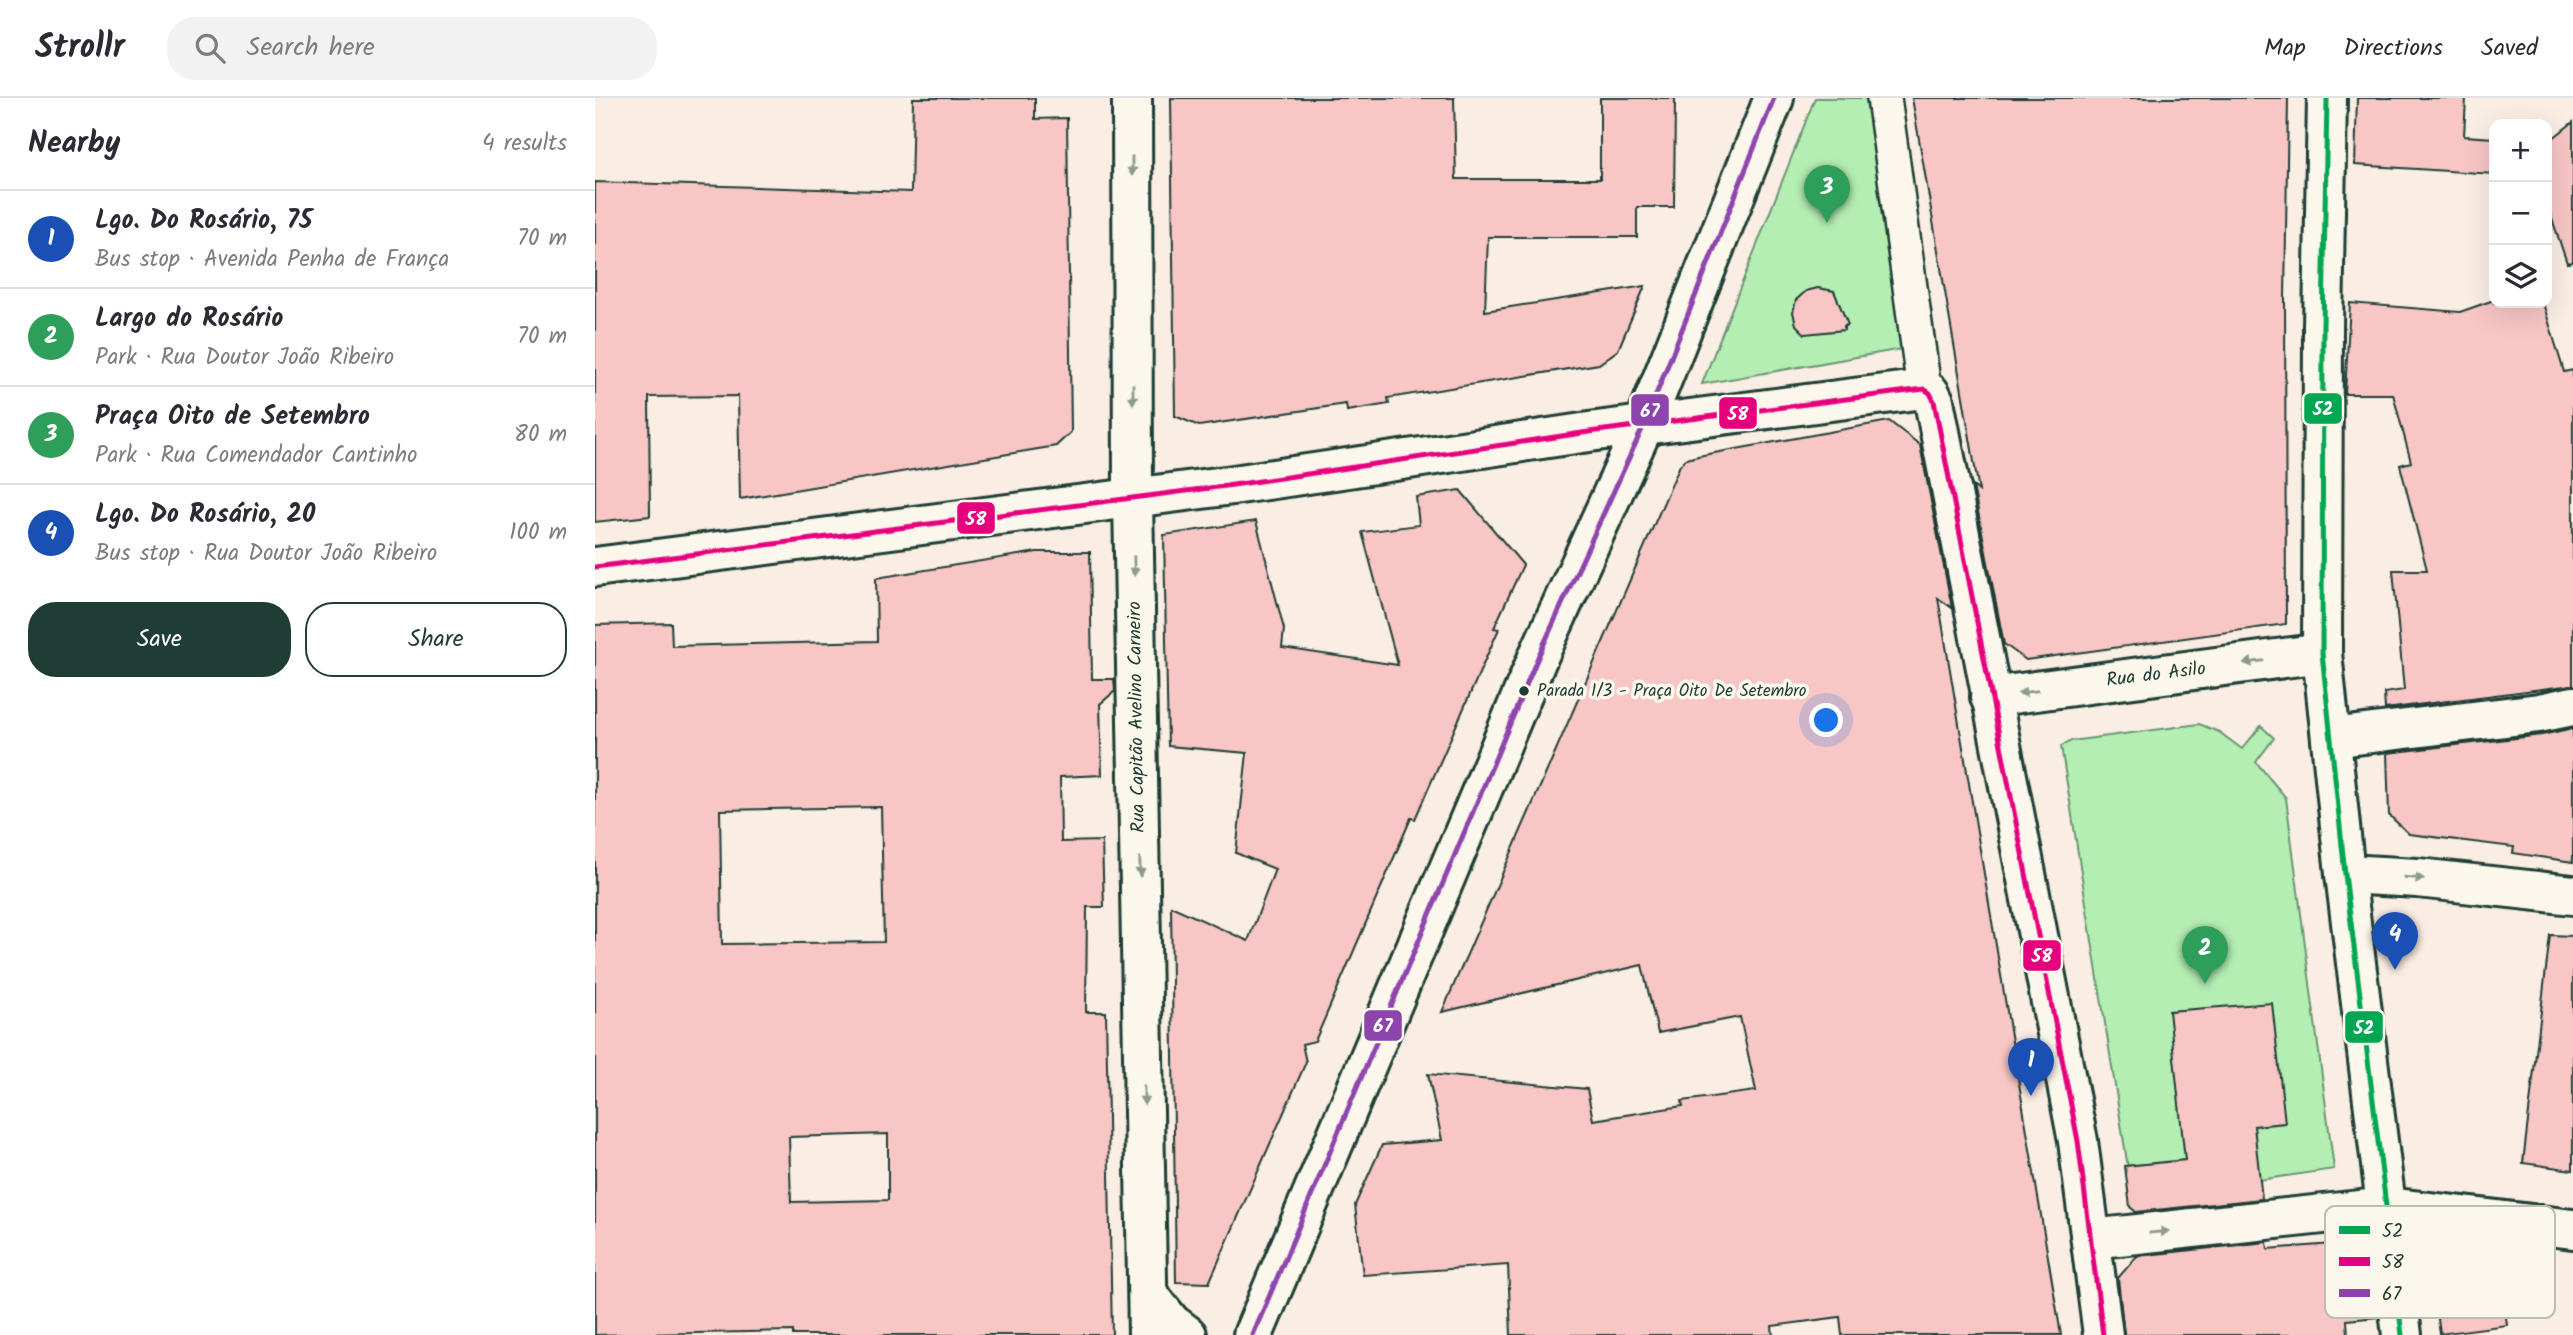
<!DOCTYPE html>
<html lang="en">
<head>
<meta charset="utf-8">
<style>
  body { margin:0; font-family:Kalam,sans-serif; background:#f2f2f3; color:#2b2b33 }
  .controls { position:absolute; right:21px; top:21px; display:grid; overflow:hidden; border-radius:14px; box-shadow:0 7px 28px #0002 }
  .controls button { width:63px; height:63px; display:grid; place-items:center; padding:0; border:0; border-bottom:2px solid #e1e1e2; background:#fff; color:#2b2b33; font:35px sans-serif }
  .you { position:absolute; left:1232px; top:623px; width:24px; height:24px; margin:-18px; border:5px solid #fff; border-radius:50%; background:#1a73e8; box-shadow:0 0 0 10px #1a73e833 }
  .badge { display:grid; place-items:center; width:46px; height:46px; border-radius:50%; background:#1f3d34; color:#fff; font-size:23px; font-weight:700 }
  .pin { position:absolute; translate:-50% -58px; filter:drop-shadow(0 2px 4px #0008) }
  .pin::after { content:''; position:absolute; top:37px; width:24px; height:21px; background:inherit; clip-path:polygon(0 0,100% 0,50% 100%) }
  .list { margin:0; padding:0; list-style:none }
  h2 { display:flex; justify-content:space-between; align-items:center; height:91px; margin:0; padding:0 28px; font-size:30px }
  h2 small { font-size:23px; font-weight:400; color:#7c7c81 }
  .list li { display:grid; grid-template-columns:46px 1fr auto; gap:21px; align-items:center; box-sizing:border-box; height:98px; padding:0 28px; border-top:2px solid #e1e1e2 }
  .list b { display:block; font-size:26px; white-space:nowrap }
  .list p { margin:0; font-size:23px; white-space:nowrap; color:#7c7c81 }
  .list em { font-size:23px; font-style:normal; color:#7c7c81 }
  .actions { display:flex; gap:14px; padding:21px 28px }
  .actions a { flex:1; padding:16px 0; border:2px solid #1f3d34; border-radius:28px; text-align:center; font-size:24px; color:#1f3d34 }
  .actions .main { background:#1f3d34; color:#fff }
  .icon { flex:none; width:38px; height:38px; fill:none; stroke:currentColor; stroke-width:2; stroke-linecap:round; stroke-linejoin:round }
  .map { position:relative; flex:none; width:1978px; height:1237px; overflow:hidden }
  header { display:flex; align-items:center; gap:42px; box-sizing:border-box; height:98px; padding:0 35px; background:#fff; border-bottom:2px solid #e1e1e2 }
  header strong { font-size:33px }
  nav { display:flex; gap:38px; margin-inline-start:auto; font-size:24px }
  .search { width:490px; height:63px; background:#f2f2f3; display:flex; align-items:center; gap:18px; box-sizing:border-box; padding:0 24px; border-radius:28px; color:#7c7c81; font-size:26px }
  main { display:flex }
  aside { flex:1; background:#fff }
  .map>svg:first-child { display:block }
  .green { fill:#b4eeb3; stroke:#6a9674; stroke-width:2 }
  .building { fill:#f7c6c5; stroke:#1f3d34; stroke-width:2; fill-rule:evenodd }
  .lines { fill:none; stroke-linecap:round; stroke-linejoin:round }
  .pedestrian-casing { stroke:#1f3d34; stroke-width:38 }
  .minor-casing { stroke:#1f3d34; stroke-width:44 }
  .secondary-casing { stroke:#1f3d34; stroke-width:44 }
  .pedestrian { stroke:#fbf7ec; stroke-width:33 }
  .minor { stroke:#fbf7ec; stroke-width:38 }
  .secondary { stroke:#fbf7ec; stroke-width:38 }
  .bus-1-casing { stroke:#fbf7ec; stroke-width:10 }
  .bus-2-casing { stroke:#fbf7ec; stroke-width:10 }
  .bus-3-casing { stroke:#fbf7ec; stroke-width:10 }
  .bus-1 { stroke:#00a651; stroke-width:5 }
  .bus-2 { stroke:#e5007d; stroke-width:5 }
  .bus-3 { stroke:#8e44ad; stroke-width:5 }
  .oneway { fill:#8d9a90 }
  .bus-dot { fill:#1f3d34; stroke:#fbf7ec; stroke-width:2.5 }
  .labels { text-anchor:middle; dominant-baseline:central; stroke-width:7; stroke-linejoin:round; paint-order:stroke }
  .bus-label { font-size:17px; fill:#1f3d34; stroke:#fbf7ec; text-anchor:start }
  .street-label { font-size:19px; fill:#1f3d34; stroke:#fbf7ec }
  .key { fill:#fbf7ec; stroke:#b9bfb5; stroke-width:2 }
  .key-label { font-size:19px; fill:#1f3d34 }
  .line-badge { stroke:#fbf7ec; stroke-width:2.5 }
  .badge-label { font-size:19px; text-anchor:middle; font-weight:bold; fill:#fff }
</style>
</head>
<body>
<header>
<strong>Strollr</strong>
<div class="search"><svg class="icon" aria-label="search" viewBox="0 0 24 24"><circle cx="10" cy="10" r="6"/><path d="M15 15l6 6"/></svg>Search here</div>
<nav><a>Map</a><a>Directions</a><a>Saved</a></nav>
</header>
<main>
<aside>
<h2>Nearby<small>4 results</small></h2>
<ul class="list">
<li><span class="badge" style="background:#1a4fb4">1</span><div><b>Lgo. Do Rosário, 75</b><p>Bus stop · Avenida Penha de França</p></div><em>70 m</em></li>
<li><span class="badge" style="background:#2e9e5b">2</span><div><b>Largo do Rosário</b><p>Park · Rua Doutor João Ribeiro</p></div><em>70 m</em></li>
<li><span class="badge" style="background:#2e9e5b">3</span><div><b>Praça Oito de Setembro</b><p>Park · Rua Comendador Cantinho</p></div><em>80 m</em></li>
<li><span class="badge" style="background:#1a4fb4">4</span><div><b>Lgo. Do Rosário, 20</b><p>Bus stop · Rua Doutor João Ribeiro</p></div><em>100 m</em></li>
</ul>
<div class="actions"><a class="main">Save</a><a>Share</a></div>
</aside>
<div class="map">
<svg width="1978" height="1237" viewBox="0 0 1978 1237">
  <rect width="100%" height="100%" fill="#faede4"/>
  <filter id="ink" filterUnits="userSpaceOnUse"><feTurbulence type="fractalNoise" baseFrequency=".0143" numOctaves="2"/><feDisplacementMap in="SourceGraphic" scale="14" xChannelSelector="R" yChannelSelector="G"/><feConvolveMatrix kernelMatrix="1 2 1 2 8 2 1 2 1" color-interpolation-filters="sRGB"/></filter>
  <g filter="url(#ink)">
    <!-- green -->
    <g class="green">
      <path d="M 1220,0 L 1276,0 L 1313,250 L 1107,286 Z"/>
      <path d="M 1604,626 L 1624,634 L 1647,651 L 1666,628 L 1679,640 L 1661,664 L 1691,700 L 1739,1071 L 1664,1082 L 1537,1095 L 1466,648 L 1476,643 Z"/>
    </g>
    <!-- building -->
    <g class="building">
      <path d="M 318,0 L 440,0 L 440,21 L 472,20 L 476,334 L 461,348 L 145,401 L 143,298 L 54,299 L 55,418 L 0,424 L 0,84 L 316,94 Z"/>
      <path d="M 576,0 L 859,0 L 861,81 L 1005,81 L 1005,0 L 1080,0 L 1079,109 L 1042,109 L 1042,139 L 893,139 L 890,213 L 1050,188 L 1023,252 L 1004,266 L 793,300 L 794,306 L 752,313 L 751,306 L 604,328 L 580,318 Z"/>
      <path d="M 1317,0 L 1693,0 L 1690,200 L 1691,526 L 1431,562 L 1409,546 L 1378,388 L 1384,393 Z"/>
      <path d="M 1762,0 L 1871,0 L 1869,38 L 1899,40 L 1899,76 L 1760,67 Z"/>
      <path d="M 1978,24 L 1978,164 L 1972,165 L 1952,106 L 1952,45 Z"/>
      <path d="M 1223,190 L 1239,193 L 1253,227 L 1249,228 L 1249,232 L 1210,236 L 1201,227 L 1198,214 L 1201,202 L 1211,193 Z"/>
      <path d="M 1899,202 L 1899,205 L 1948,205 L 1969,274 L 1978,272 L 1978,587 L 1790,611 L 1789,595 L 1809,592 L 1798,472 L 1832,472 L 1805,367 L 1816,364 L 1798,296 L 1750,296 L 1755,205 L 1865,214 Z"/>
      <path d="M 1294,323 L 1325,347 L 1357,510 L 1343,500 L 1466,1237 L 1247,1237 L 1245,1219 L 1177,1228 L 1178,1237 L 916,1237 L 913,1167 L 768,1177 L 760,1107 L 787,1047 L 847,1042 L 833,976 L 992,991 L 998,1022 L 1088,1008 L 1087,1003 L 1161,993 L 1145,919 L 1063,935 L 1047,867 L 847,914 L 1085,367 L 1091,361 L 1103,358 Z"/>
      <path d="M 865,392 L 928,467 L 899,530 L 904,531 L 894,553 L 820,721 L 816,720 L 720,943 L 707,946 L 711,964 L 614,1185 L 581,1184 L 576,808 L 653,843 L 680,771 L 641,755 L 652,655 L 573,648 L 569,437 L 661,423 L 689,531 L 687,550 L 803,567 L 767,434 L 824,427 L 821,399 Z"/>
      <path d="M 442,454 L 495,454 L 497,581 L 519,581 L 520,593 L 505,606 L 507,677 L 465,679 L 466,744 L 507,743 L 509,809 L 492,809 L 491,914 L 511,914 L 517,1237 L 198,1237 L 198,1233 L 0,1237 L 0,527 L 76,525 L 77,548 L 282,543 L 281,480 ZM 286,709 L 289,844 L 127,846 L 125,712 ZM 293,1036 L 293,1102 L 196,1104 L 194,1039 Z"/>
      <path d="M 1978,630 L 1978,764 L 1918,755 L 1919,749 L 1814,736 L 1794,717 L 1792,655 L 1947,637 Z"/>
      <path d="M 1955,837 L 1978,838 L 1978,1072 L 1928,1065 Z"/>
      <path d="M 1677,905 L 1690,1025 L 1659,1028 L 1667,1101 L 1541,1114 L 1535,1109 L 1530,1068 L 1590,1062 L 1574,913 Z"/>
      <path d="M 1672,1144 L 1673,1151 L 1751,1145 L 1765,1150 L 1778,1178 L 1783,1219 L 1752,1222 L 1753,1237 L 1529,1237 L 1523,1180 L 1542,1158 Z"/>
      <path d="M 1844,1150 L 1903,1156 L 1912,1227 L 1845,1236 L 1842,1214 L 1826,1215 L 1821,1171 Z"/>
    </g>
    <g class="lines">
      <!-- pedestrian casing -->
      <g class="pedestrian-casing">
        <path id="pedestrian" d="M 1289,0 L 1329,291"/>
      </g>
      <!-- minor casing -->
      <g class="minor-casing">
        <g id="minor">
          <path d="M 537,0 L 538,400 L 553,1237"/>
          <path d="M 0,469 L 638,387 L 994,334 L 1329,291 L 1335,295 L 1339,303 L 1483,1043 L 1508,1237"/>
          <path d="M 1395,599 L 1727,555"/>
          <path d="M 1736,640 L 1944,615 L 1978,608"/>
          <path d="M 1750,776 L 1823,780 L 1978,797"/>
          <path d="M 1496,1141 L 1793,1109 L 1978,1131"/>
        </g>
      </g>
      <!-- secondary casing -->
      <g class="secondary-casing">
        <g id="secondary">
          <path d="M 1732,0 L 1728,229 L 1727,555 L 1750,776 L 1807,1237"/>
          <path d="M 553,1196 L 576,1225 L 592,1237"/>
          <path d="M 658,1237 L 943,559 L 1049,327 L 1179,0"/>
        </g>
      </g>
      <!-- pedestrian -->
      <use href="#pedestrian" class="pedestrian"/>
      <!-- minor -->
      <use href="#minor" class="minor"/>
      <!-- secondary -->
      <use href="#secondary" class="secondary"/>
      <!-- bus-1 casing -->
      <g class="bus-1-casing">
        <path id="bus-1" d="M 1732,0 L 1728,229 L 1727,555 L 1750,776 L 1807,1237"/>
      </g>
      <!-- bus-2 casing -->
      <g class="bus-2-casing">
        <path id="bus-2" d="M 0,469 L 638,387 L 994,334 L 1329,291 L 1335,295 L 1339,303 L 1483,1043 L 1508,1237"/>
      </g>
      <!-- bus-3 casing -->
      <g class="bus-3-casing">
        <path id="bus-3" d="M 658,1237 L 943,559 L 1049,327 L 1179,0"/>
      </g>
      <!-- bus-1 -->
      <use href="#bus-1" class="bus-1"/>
      <!-- bus-2 -->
      <use href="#bus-2" class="bus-2"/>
      <!-- bus-3 -->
      <use href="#bus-3" class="bus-3"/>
    </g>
    <!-- one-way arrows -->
    <defs><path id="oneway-solid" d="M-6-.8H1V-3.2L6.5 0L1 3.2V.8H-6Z" transform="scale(1.75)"/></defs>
    <g class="oneway">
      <use href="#oneway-solid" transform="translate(537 68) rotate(90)"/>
      <use href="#oneway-solid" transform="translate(538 296) rotate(90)"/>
      <use href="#oneway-solid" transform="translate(539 468) rotate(89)"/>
      <use href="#oneway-solid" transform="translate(1659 564) rotate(173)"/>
      <use href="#oneway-solid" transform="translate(1433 594) rotate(173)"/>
      <use href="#oneway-solid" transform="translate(545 769) rotate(89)"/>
      <use href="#oneway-solid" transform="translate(1819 780) rotate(4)"/>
      <use href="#oneway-solid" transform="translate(549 997) rotate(89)"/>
      <use href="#oneway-solid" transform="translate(1564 1134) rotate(-6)"/>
    </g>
  </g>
  <!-- markers -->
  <circle class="bus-dot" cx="929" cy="593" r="6"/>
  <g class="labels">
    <!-- bus labels -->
    <g class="bus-label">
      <text x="942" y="593">Parada 1/3 - Praça Oito De Setembro</text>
    </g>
    <!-- street labels -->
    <g class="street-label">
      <text transform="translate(1561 577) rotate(-7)">Rua do Asilo</text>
      <text transform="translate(542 619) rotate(-91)">Rua Capitão Avelino Carneiro</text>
    </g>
  </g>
  <!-- legend -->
  <rect x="1730" y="1108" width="230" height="112" rx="10" class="key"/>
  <rect x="1744" y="1128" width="31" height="8" fill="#00a651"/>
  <rect x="1744" y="1159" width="31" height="9" fill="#e5007d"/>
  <rect x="1744" y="1191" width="31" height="8" fill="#8e44ad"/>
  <g class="key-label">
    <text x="1787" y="1139">52</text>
    <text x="1787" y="1170">58</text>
    <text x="1787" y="1202">67</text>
  </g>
  <g class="line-badge">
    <rect x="1708" y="294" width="40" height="33" rx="7" fill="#00a651"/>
    <rect x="1035" y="295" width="40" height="34" rx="7" fill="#8e44ad"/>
    <rect x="1123" y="298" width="40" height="34" rx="7" fill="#e5007d"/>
    <rect x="361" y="403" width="40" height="34" rx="7" fill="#e5007d"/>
    <rect x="1427" y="841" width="40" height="33" rx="7" fill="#e5007d"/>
    <rect x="768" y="911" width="40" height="33" rx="7" fill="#8e44ad"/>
    <rect x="1749" y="912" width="40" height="34" rx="7" fill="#00a651"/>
  </g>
  <g class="badge-label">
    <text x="1728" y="317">52</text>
    <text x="1055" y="319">67</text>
    <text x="1143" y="322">58</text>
    <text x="381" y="427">58</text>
    <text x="1447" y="864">58</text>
    <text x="788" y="934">67</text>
    <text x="1769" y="936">52</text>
  </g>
</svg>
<div class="controls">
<button>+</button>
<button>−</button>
<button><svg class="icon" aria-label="layers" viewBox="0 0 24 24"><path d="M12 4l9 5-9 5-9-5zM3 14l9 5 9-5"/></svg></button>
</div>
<div class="you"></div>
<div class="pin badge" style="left:1436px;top:998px;background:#1a4fb4">1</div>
<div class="pin badge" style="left:1610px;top:886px;background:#2e9e5b">2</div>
<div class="pin badge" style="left:1232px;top:125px;background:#2e9e5b">3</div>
<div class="pin badge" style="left:1800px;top:872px;background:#1a4fb4">4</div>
</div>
</main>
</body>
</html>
